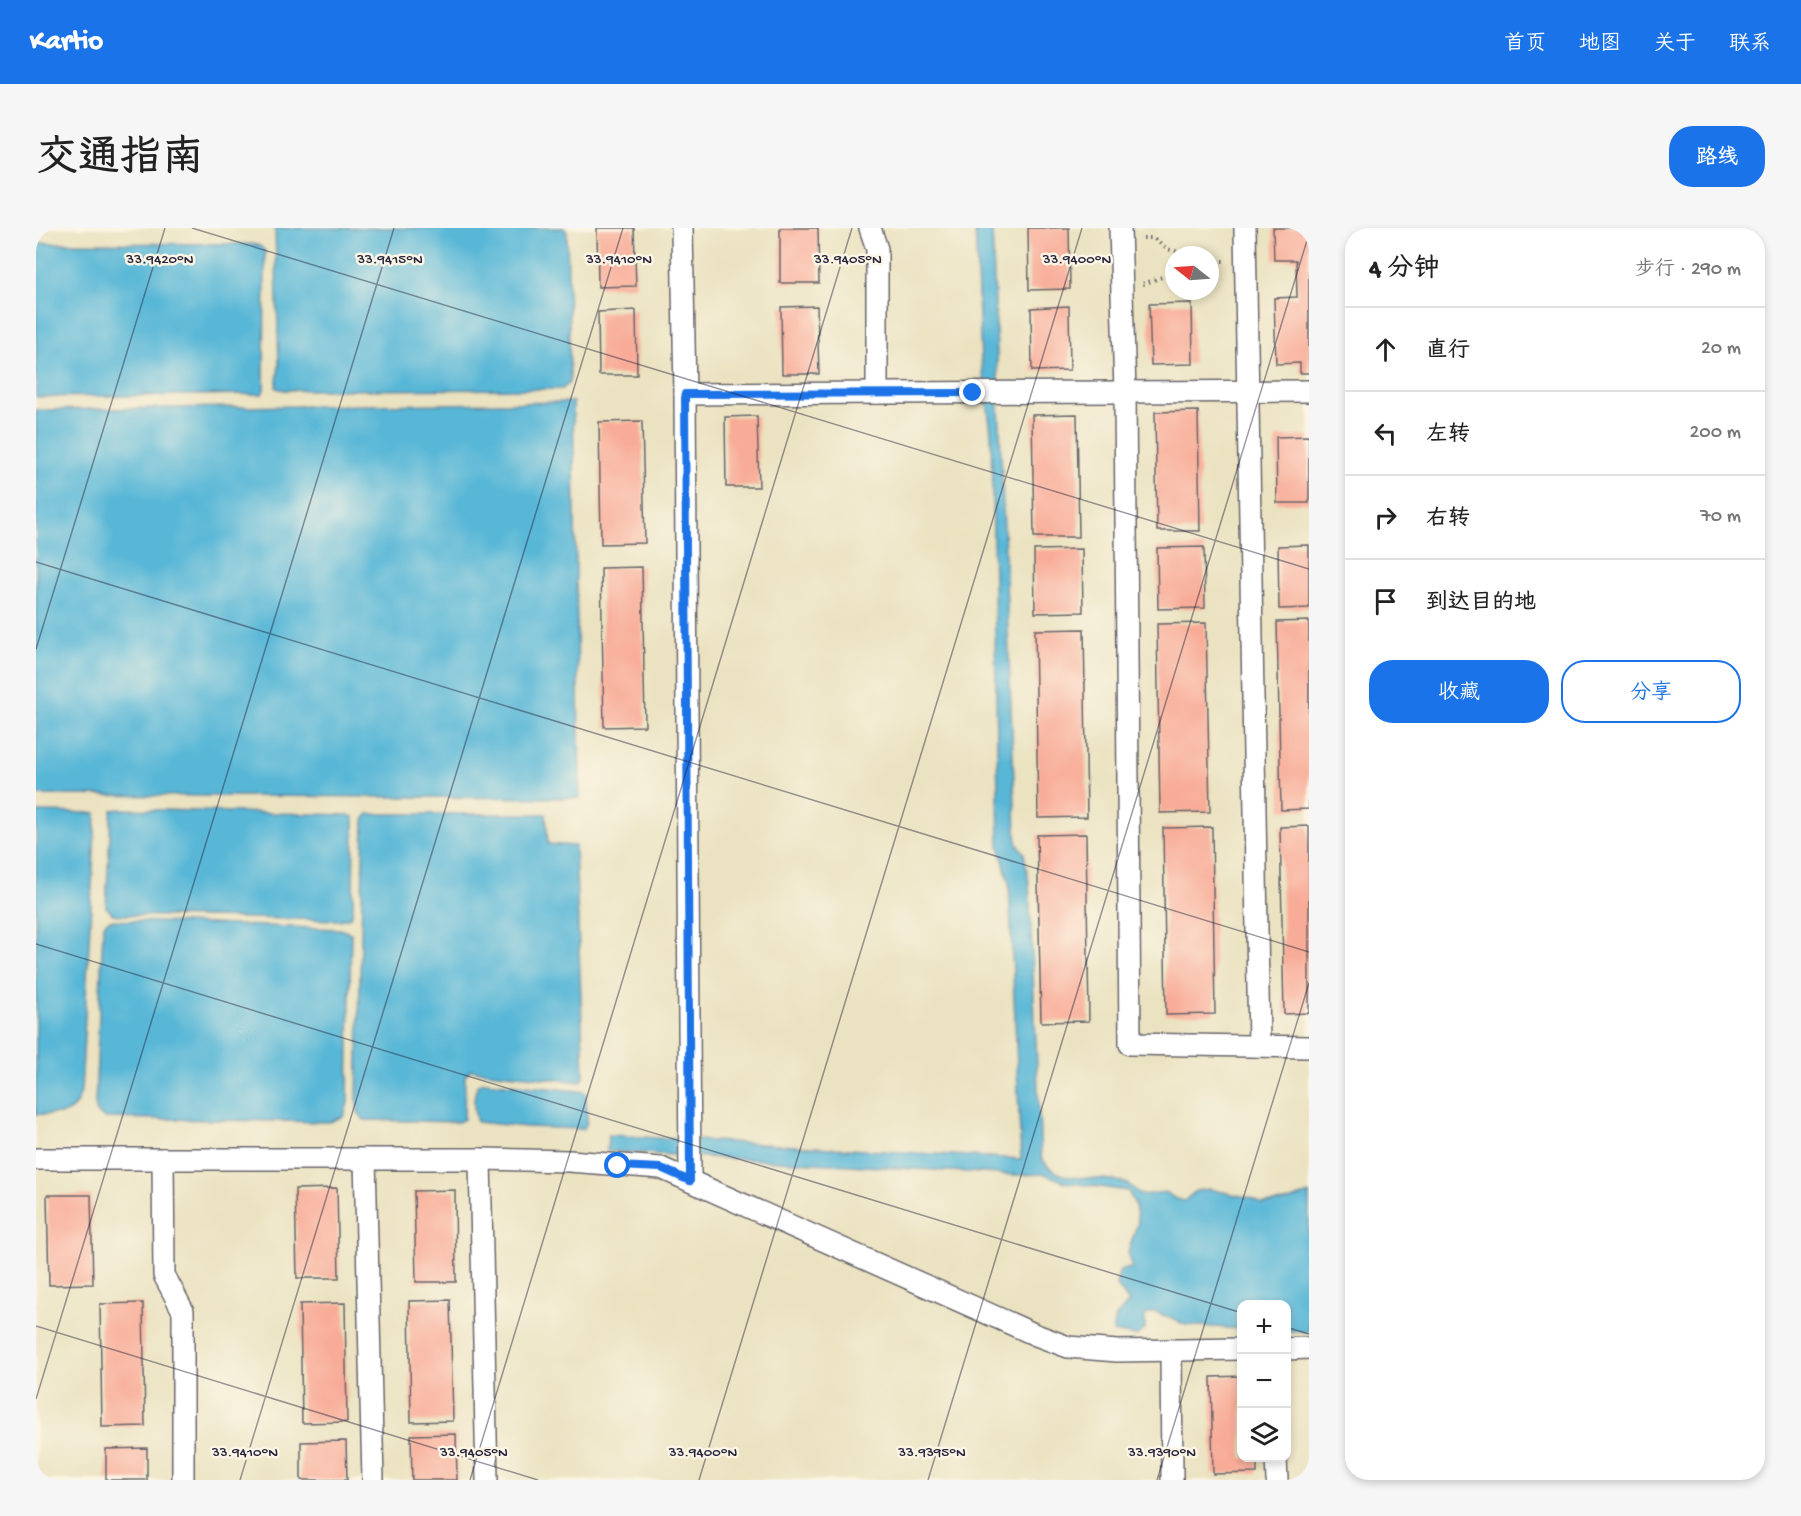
<!DOCTYPE html>
<html lang="zh">
<head>
<meta charset="utf-8">
<style>
  body { margin:0; font-family:"Gochi Hand","LXGW WenKai TC",sans-serif; background:#f6f6f6; color:#222 }
  .controls { position:absolute; right:18px; bottom:18px; display:grid; overflow:hidden; border-radius:12px; box-shadow:0 3px 9px #0003 }
  .controls button { width:54px; height:54px; display:grid; place-items:center; padding:0; border:0; border-bottom:2px solid #e0e0e0; background:#fff; color:#222; font:30px sans-serif }
  .compass { position:absolute; left:1129px; top:18px; width:54px; height:54px; border-radius:50%; background:#fff; box-shadow:0 3px 9px #0003; rotate:287deg }
  .stop { position:absolute; width:18px; height:18px; margin:-14px; border:4px solid #1a73e8; border-radius:50%; background:#fff }
  .stop.end { background:#1a73e8; border-color:#fff; box-shadow:0 2px 6px #0008 }
  .list { margin:0; padding:0; list-style:none }
  h2 { display:flex; justify-content:space-between; align-items:center; height:78px; margin:0; padding:0 24px; font-size:26px }
  h2 small { font-size:20px; font-weight:400; color:#767676 }
  .list li { display:grid; grid-template-columns:39px 1fr auto; gap:18px; align-items:center; box-sizing:border-box; height:84px; padding:0 24px; border-top:2px solid #e0e0e0 }
  .list b { display:block; font-size:22px; white-space:nowrap }
  .list em { font-size:20px; font-style:normal; color:#767676 }
  .actions { display:flex; gap:12px; padding:18px 24px }
  .actions a { flex:1; padding:14px 0; border:2px solid #1a73e8; border-radius:24px; text-align:center; font-size:21px; color:#1a73e8 }
  .actions .main { background:#1a73e8; color:#fff }
  .icon { flex:none; width:33px; height:33px; fill:none; stroke:currentColor; stroke-width:2; stroke-linecap:round; stroke-linejoin:round }
  .map { position:relative; flex:none; width:1273px; height:1252px; overflow:hidden; border-radius:24px }
  header { display:flex; align-items:center; gap:36px; box-sizing:border-box; height:84px; padding:0 30px; background:#1a73e8; color:#fff }
  header strong { font-size:28px }
  nav { display:flex; gap:33px; margin-inline-start:auto; font-size:21px }
  .intro { display:flex; align-items:center; justify-content:space-between; box-sizing:border-box; height:144px; padding:0 36px }
  h1 { margin:0; font-size:42px }
  .button { padding:15px 27px; border-radius:24px; background:#1a73e8; color:#fff; font-size:21px; font-weight:700 }
  main { display:flex; gap:36px; padding:0 36px }
  aside { flex:1; background:#fff; border-radius:24px; box-shadow:0 3px 9px #0003 }
  .map>svg:first-child { display:block }
  .water { fill:#59b7d7; stroke:#3e6c89; stroke-width:1.5 }
  .building { fill:#f8ac97 }
  .lines { fill:none; stroke-linecap:round; stroke-linejoin:round }
  .minor-casing { stroke:#68656a; stroke-width:24 }
  .path { stroke:#68656a; stroke-width:4; stroke-dasharray:1.5 4.5; stroke-linecap:butt }
  .minor { stroke:#fff; stroke-width:21 }
  .route { stroke:#1a73e8; stroke-width:8 }
  .ticks { fill:none; stroke:#22223b; stroke-width:1.5; stroke-opacity:0.45 }
  .ticks-label { font-size:15px; text-anchor:middle; fill:#22223b; stroke:#fcf5e5; stroke-width:5; stroke-linejoin:round; paint-order:stroke }
</style>
</head>
<body>
<header>
<strong>Kartio</strong>
<nav><a>首页</a><a>地图</a><a>关于</a><a>联系</a></nav>
</header>
<div class="intro"><h1>交通指南</h1><a class="button">路线</a></div>
<main>
<div class="map">
<svg width="1273" height="1252" viewBox="0 0 1273 1252">
  <rect width="100%" height="100%" fill="#fcf5e5"/>
  <filter id="ink" filterUnits="userSpaceOnUse"><feTurbulence type="fractalNoise" baseFrequency=".0167" numOctaves="2"/><feDisplacementMap in="SourceGraphic" scale="12" xChannelSelector="R" yChannelSelector="G"/><feConvolveMatrix kernelMatrix="1 2 1 2 8 2 1 2 1" color-interpolation-filters="sRGB"/></filter>
  <filter id="wash" filterUnits="userSpaceOnUse"><feTurbulence type="fractalNoise" baseFrequency=".008" numOctaves="4" result="noise"/><feDisplacementMap in="SourceGraphic" scale="24" xChannelSelector="R" yChannelSelector="G"/><feGaussianBlur stdDeviation="1.35" result="paint"/><feColorMatrix in="noise" values="0 0 0 0 0 0 0 0 0 0 0 0 0 0 0 0 0 1.4 0 .05"/><feComposite in="paint" operator="in"/></filter>
  <g filter="url(#wash)">
    <rect width="100%" height="100%" fill="#eae2c0"/>
    <!-- water -->
    <g class="water">
      <path d="M 239,0 L 528,0 L 531,4 L 534,150 L 533,155 L 526,161 L 248,162 L 240,160 L 243,138 Z"/>
      <path d="M 939,0 L 956,0 L 980,605 L 981,615 L 988,625 L 993,655 L 1005,929 C 1023,960 1058,945 1086,954 C 1095,956 1098,962 1105,967 L 1130,964 L 1138,970 L 1148,973 L 1160,963 L 1173,961 L 1215,970 L 1226,976 L 1249,974 L 1273,966 L 1273,1104 L 1251,1103 L 1250,1076 L 1206,1076 L 1205,1101 L 1150,1097 L 1118,1083 L 1109,1087 L 1109,1101 L 1100,1108 L 1077,1104 L 1080,1089 L 1093,1074 L 1080,1056 L 1084,1042 L 1096,1040 L 1092,1024 L 1102,994 L 1099,977 L 1092,963 L 1029,954 L 1009,946 L 980,947 L 571,923 L 572,907 L 985,931 L 973,654 L 963,618 L 955,203 L 945,131 Z"/>
      <path d="M 0,15 L 216,16 L 224,18 L 229,23 L 228,161 L 226,166 L 0,169 Z"/>
      <path d="M 537,174 L 544,570 L 0,567 L 0,182 Z"/>
      <path d="M 86,581 L 311,587 L 318,589 L 317,681 L 315,689 L 303,692 L 85,687 L 77,686 L 70,679 L 75,588 L 76,582 Z"/>
      <path d="M 0,584 L 60,585 L 45,863 C 38,890 24,887 0,886 Z"/>
      <path d="M 332,586 L 510,586 L 512,616 L 539,618 L 548,848 L 545,854 L 434,842 L 429,848 L 428,891 L 422,894 L 328,892 L 322,884 L 321,870 L 328,592 Z"/>
      <path d="M 74,692 L 303,701 L 315,705 L 312,875 L 308,888 L 294,894 L 69,890 L 61,885 L 59,876 L 67,701 L 69,695 Z"/>
      <path d="M 448,854 L 544,863 L 550,865 L 551,895 L 547,901 L 491,899 L 441,894 C 437,883 437,867 442,856 Z"/>
    </g>
    <g id="blocks">
      <!-- building -->
      <g class="building">
        <path d="M 561,0 L 598,0 L 600,58 L 562,59 Z"/>
        <path d="M 744,0 L 782,0 L 783,55 L 744,55 Z"/>
        <path d="M 992,0 L 1033,0 L 1034,61 L 993,62 Z"/>
        <path d="M 1237,0 L 1273,0 L 1273,145 L 1264,145 L 1264,135 L 1240,136 L 1238,70 L 1261,69 L 1260,32 L 1238,32 Z"/>
        <path d="M 1156,75 L 1157,136 L 1115,137 L 1113,76 Z"/>
        <path d="M 781,78 L 783,146 L 746,146 L 745,79 Z"/>
        <path d="M 1033,78 L 1034,142 L 996,143 L 995,80 Z"/>
        <path d="M 600,82 L 601,147 L 563,147 L 562,84 Z"/>
        <path d="M 1162,183 L 1164,303 L 1121,303 L 1119,184 Z"/>
        <path d="M 1041,186 L 1043,309 L 998,309 L 996,187 Z"/>
        <path d="M 721,188 L 723,259 L 690,259 L 689,189 Z"/>
        <path d="M 606,193 L 609,315 L 565,316 L 563,194 Z"/>
        <path d="M 1273,208 L 1273,275 L 1241,275 L 1240,209 Z"/>
        <path d="M 1273,317 L 1273,380 L 1243,381 L 1242,318 Z"/>
        <path d="M 1168,319 L 1169,380 L 1122,381 L 1121,320 Z"/>
        <path d="M 1046,321 L 1047,384 L 999,385 L 998,322 Z"/>
        <path d="M 606,339 L 609,498 L 568,499 L 565,340 Z"/>
        <path d="M 1273,393 L 1273,581 L 1245,582 L 1241,394 Z"/>
        <path d="M 1170,395 L 1174,584 L 1124,585 L 1121,396 Z"/>
        <path d="M 1048,401 L 1051,589 L 1002,590 L 999,402 Z"/>
        <path d="M 1273,598 L 1273,785 L 1248,786 L 1244,599 Z"/>
        <path d="M 1176,599 L 1179,786 L 1130,787 L 1127,600 Z"/>
        <path d="M 1050,606 L 1053,793 L 1005,794 L 1001,607 Z"/>
        <path d="M 301,960 L 303,1050 L 261,1050 L 259,961 Z"/>
        <path d="M 419,962 L 420,1054 L 380,1054 L 378,963 Z"/>
        <path d="M 11,967 L 55,967 L 57,1056 L 13,1057 Z"/>
        <path d="M 414,1072 L 417,1193 L 375,1194 L 373,1073 Z"/>
        <path d="M 107,1075 L 109,1198 L 66,1199 L 64,1076 Z"/>
        <path d="M 309,1075 L 311,1194 L 266,1195 L 264,1076 Z"/>
        <path d="M 1206,1148 L 1206,1230 L 1221,1230 L 1221,1245 L 1177,1246 L 1175,1149 Z"/>
        <path d="M 420,1206 L 421,1252 L 376,1252 L 375,1207 Z"/>
        <path d="M 310,1213 L 311,1252 L 265,1252 L 265,1214 Z"/>
        <path d="M 111,1220 L 111,1252 L 70,1252 L 70,1221 Z"/>
      </g>
    </g>
  </g>
  <g filter="url(#ink)">
    <use href="#blocks" fill-opacity="0" stroke="#68656a" stroke-width="1.5"/>
    <g class="lines">
      <!-- minor casing -->
      <g class="minor-casing">
        <g id="minor">
          <path d="M 646,0 L 649,166 L 654,953"/>
          <path d="M 834,0 L 841,21 L 841,165"/>
          <path d="M 1084,0 L 1089,164 L 1094,816 L 1273,819"/>
          <path d="M 1209,0 L 1223,818"/>
          <path d="M 649,166 L 1273,163"/>
          <path d="M 0,931 L 444,931 L 533,933 L 625,940 L 1000,1107 L 1032,1119 L 1081,1123 L 1206,1121"/>
          <path d="M 127,931 L 128,1047 L 147,1083 L 147,1252"/>
          <path d="M 329,931 L 337,1252"/>
          <path d="M 444,931 L 451,1252"/>
          <path d="M 1250,1121 L 1273,1120"/>
          <path d="M 1135,1122 L 1136,1252"/>
          <path d="M 1240,1230 L 1241,1252"/>
        </g>
      </g>
      <!-- path -->
      <g class="path">
        <path d="M 1107,10 L 1117,10 L 1131,21 L 1156,27"/>
        <path d="M 1174,33 L 1188,33"/>
        <path d="M 1107,56 L 1126,49 L 1138,47"/>
      </g>
      <!-- minor -->
      <use href="#minor" class="minor"/>
    </g>
  </g>
  <g class="lines" filter="url(#ink)">
    <!-- route -->
    <path class="route" d="M 582,938 L 625,940 L 654,953 L 649,166 L 937,165"/>
  </g>
  <!-- ticks -->
  <path class="ticks" d="M 156,0 L 1273,341M 0,334 L 1273,724M 0,421 L 129,0M 0,716 L 1206,1085M 0,1098 L 502,1252M 1250,1099 L 1273,1106M 0,1171 L 358,0M 204,1252 L 587,0M 434,1252 L 816,0M 663,1252 L 1046,0M 892,1252 L 1273,6M 1121,1252 L 1273,755"/>
  <g class="ticks-label">
    <text x="124" y="35">33.9420°N</text>
    <text x="354" y="35">33.9415°N</text>
    <text x="583" y="35">33.9410°N</text>
    <text x="812" y="35">33.9405°N</text>
    <text x="1041" y="35">33.9400°N</text>
    <text x="209" y="1228">33.9410°N</text>
    <text x="438" y="1228">33.9405°N</text>
    <text x="667" y="1228">33.9400°N</text>
    <text x="896" y="1228">33.9395°N</text>
    <text x="1126" y="1228">33.9390°N</text>
  </g>
</svg>
<div class="controls">
<button>+</button>
<button>−</button>
<button><svg class="icon" aria-label="layers" viewBox="0 0 24 24"><path d="M12 4l9 5-9 5-9-5zM3 14l9 5 9-5"/></svg></button>
</div>
<svg class="compass" viewBox="-18 -18 36 36"><path d="M0-13l5 13h-10z" fill="#e53935"/><path d="M0 13l5-13h-10z" fill="#767676"/></svg>
<div class="stop" style="left:582px;top:938px"></div>
<div class="stop end" style="left:937px;top:165px"></div>
</div>
<aside>
<h2>4 分钟<small>步行 · 290 m</small></h2>
<ul class="list">
<li><svg class="icon" aria-label="ahead" viewBox="0 0 24 24"><path d="M12 20V5M6 11l6-6 6 6"/></svg><div><b>直行</b></div><em>20 m</em></li>
<li><svg class="icon" aria-label="left" viewBox="0 0 24 24"><path d="M17 20v-9H6M10 6l-5 5 5 5"/></svg><div><b>左转</b></div><em>200 m</em></li>
<li><svg class="icon" aria-label="right" viewBox="0 0 24 24"><path d="M7 20v-9h11M14 6l5 5-5 5"/></svg><div><b>右转</b></div><em>70 m</em></li>
<li><svg class="icon" aria-label="arrive" viewBox="0 0 24 24"><path d="M6 21V4h12l-3 4 3 4H6"/></svg><div><b>到达目的地</b></div></li>
</ul>
<div class="actions"><a class="main">收藏</a><a>分享</a></div>
</aside>
</main>
</body>
</html>
